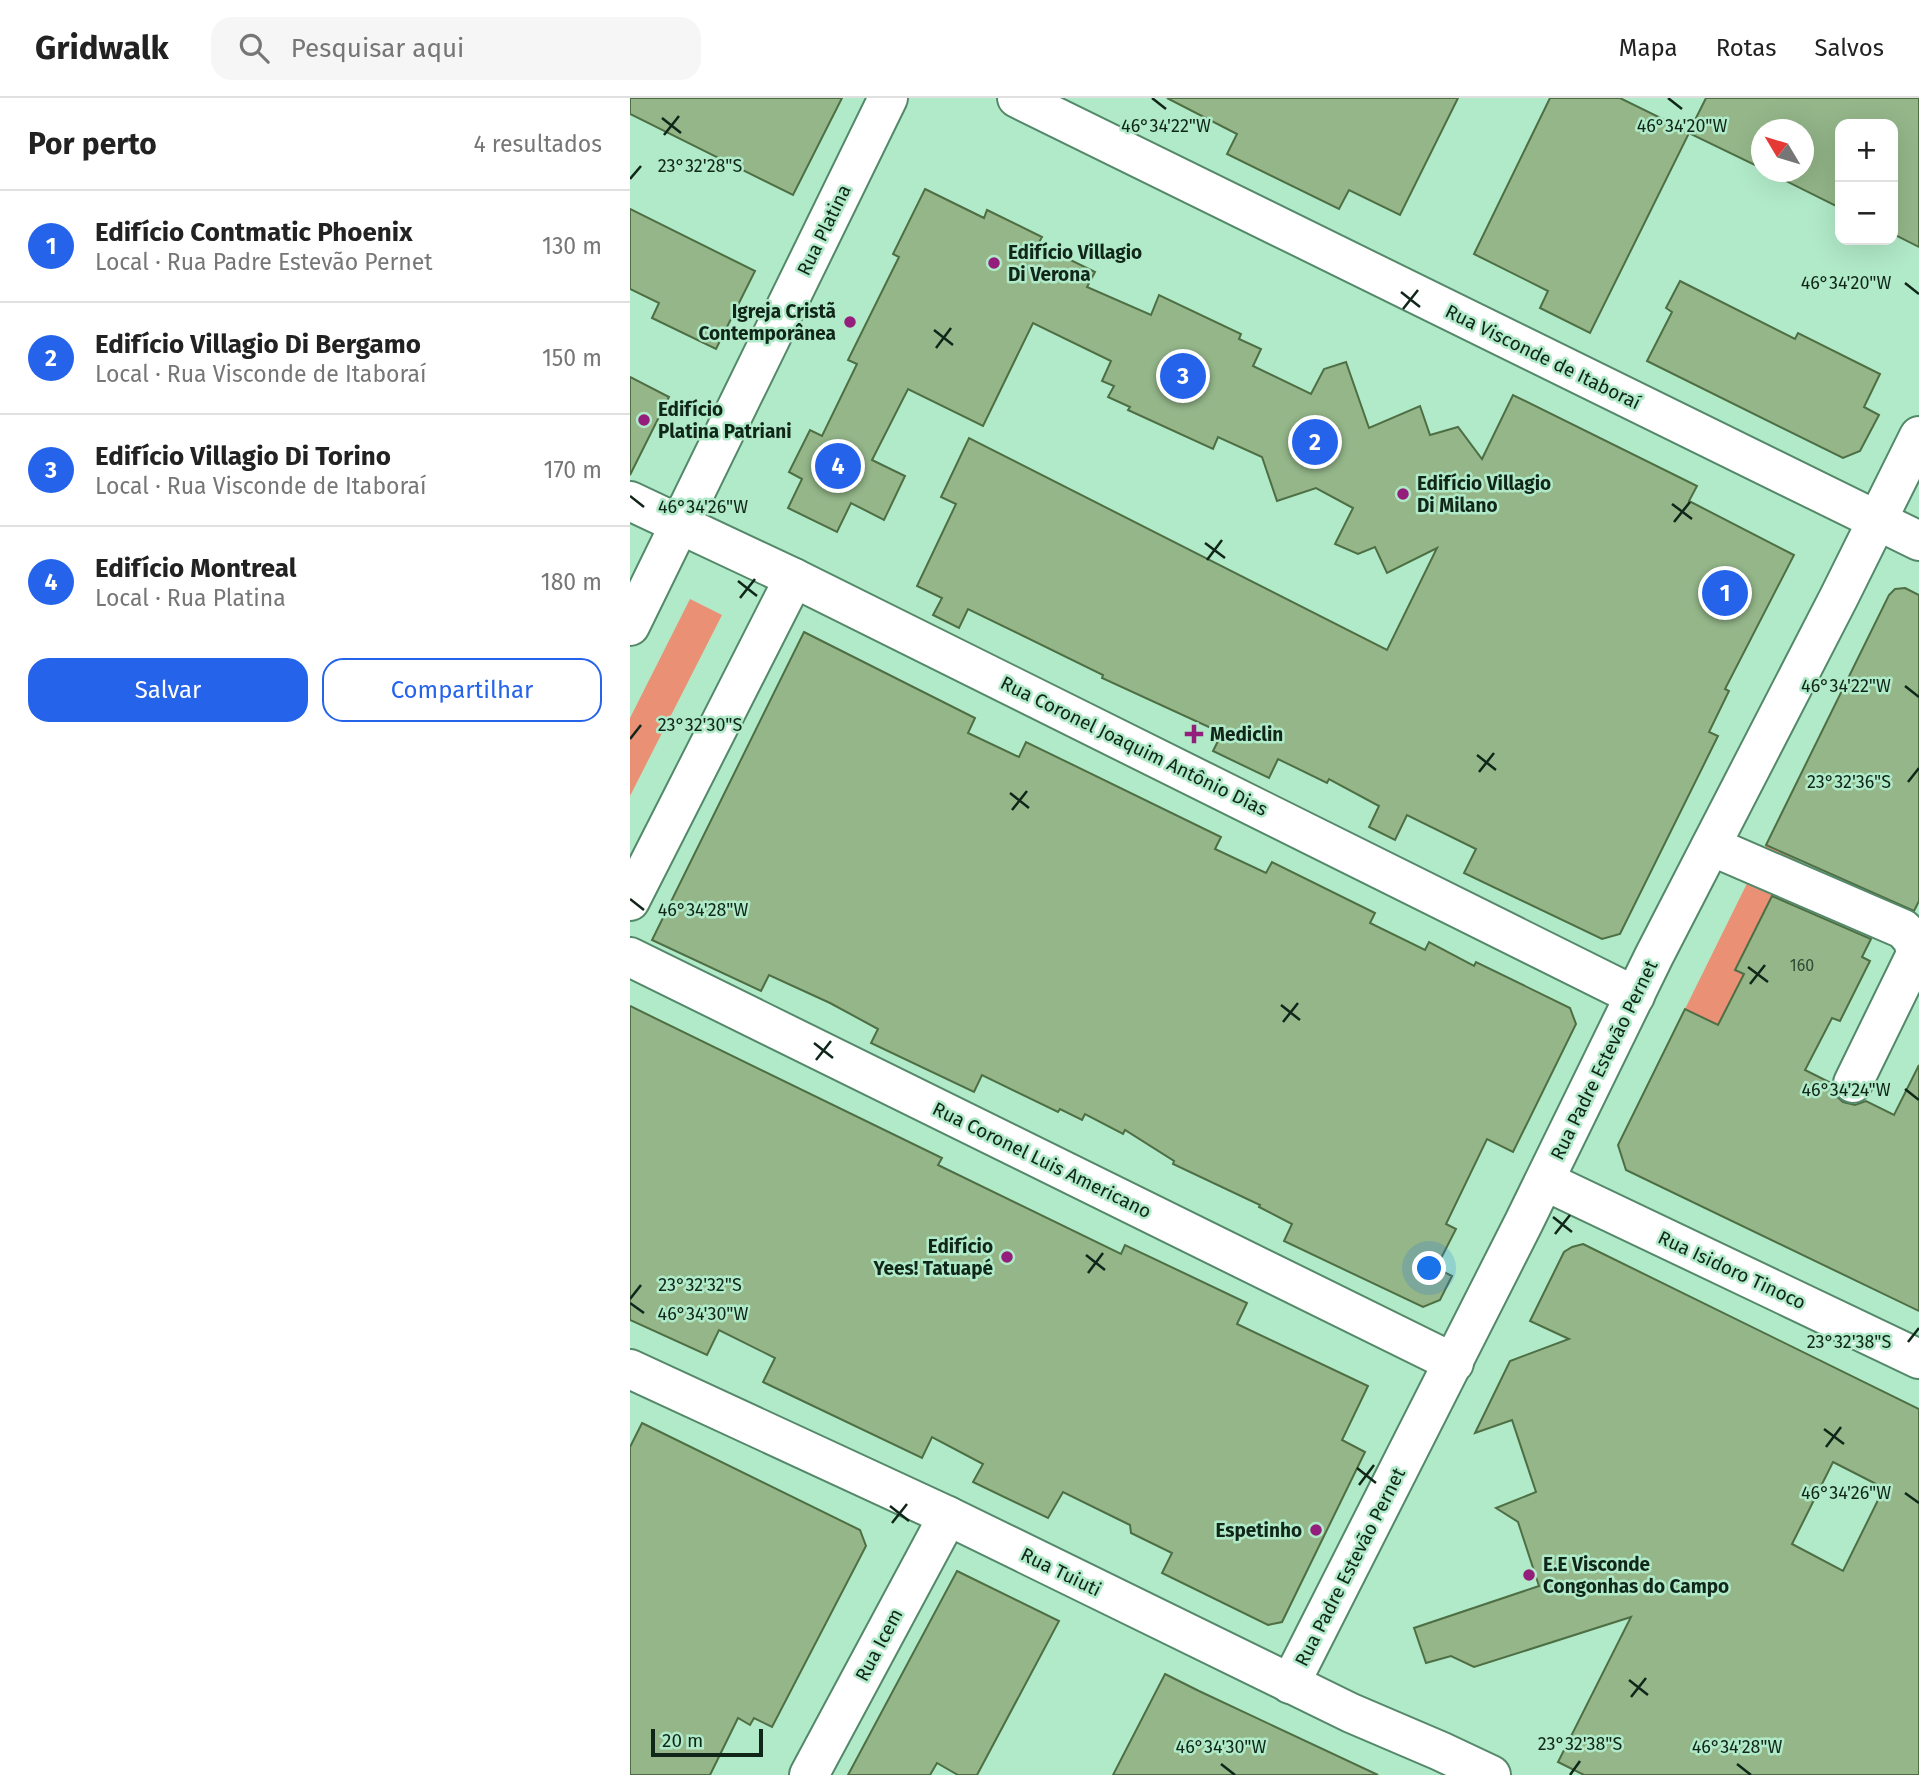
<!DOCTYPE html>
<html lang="pt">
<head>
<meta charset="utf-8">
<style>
  body { margin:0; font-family:"Fira Sans",sans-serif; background:#f6f6f6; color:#222 }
  .controls { position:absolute; right:21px; top:21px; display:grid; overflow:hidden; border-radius:14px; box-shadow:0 7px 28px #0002 }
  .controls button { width:63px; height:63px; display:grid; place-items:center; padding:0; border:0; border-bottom:2px solid #e0e0e0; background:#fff; color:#222; font:35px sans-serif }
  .compass { position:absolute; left:1121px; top:21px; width:63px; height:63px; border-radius:50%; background:#fff; box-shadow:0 7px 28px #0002; rotate:308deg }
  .scale { position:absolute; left:21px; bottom:18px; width:112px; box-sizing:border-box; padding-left:7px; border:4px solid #0f2619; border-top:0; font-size:19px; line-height:24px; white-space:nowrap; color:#0f2619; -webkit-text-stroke:5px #b1eac8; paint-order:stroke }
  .you { position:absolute; left:800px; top:1171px; width:24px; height:24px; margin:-18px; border:5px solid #fff; border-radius:50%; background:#1a73e8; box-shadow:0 0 0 10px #1a73e833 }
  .badge { display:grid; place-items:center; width:46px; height:46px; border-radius:50%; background:#2563eb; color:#fff; font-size:23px; font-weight:700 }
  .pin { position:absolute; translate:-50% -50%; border:4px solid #fff; box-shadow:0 2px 7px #0006 }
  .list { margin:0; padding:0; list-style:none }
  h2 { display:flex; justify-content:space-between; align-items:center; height:91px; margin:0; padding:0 28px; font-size:30px }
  h2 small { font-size:23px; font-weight:400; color:#767676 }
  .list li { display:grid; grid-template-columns:46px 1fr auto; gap:21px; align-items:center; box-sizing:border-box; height:112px; padding:0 28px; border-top:2px solid #e0e0e0 }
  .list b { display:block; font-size:26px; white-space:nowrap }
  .list p { margin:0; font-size:23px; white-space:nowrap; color:#767676 }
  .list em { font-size:23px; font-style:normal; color:#767676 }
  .actions { display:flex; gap:14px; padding:21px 28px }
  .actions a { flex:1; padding:16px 0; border:2px solid #2563eb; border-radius:21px; text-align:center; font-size:24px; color:#2563eb }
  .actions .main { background:#2563eb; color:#fff }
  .icon { flex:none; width:38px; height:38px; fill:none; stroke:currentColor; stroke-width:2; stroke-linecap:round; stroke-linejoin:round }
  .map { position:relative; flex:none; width:1289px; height:1677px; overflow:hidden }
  header { display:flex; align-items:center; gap:42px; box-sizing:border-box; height:98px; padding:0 35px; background:#fff; border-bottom:2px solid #e0e0e0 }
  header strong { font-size:33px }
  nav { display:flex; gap:38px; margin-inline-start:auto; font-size:24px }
  .search { width:490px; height:63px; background:#f6f6f6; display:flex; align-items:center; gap:18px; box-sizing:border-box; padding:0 24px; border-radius:21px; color:#767676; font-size:26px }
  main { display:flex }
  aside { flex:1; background:#fff }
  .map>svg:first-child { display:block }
  .green { fill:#e99075 }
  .building { fill:#94b689; stroke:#4e6e44; stroke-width:2; fill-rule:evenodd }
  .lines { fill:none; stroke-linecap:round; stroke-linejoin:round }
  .minor-casing { stroke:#538869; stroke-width:42 }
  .minor { stroke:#fff; stroke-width:38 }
  .ticks { fill:none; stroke:#0f2619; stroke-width:2.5 }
  .poi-dot { fill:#931e7c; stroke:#b1eac8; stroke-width:2.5 }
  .labels { text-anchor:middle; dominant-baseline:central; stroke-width:5; stroke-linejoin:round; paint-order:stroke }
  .number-label { font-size:16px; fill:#304a35 }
  .street-label { font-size:19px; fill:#0f2619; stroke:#b1eac8 }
  .poi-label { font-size:19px; font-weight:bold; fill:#0f2619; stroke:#b1eac8; text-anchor:start }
  .ticks-label { font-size:18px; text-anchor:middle; fill:#0f2619; stroke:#b1eac8; stroke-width:5; stroke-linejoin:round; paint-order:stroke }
</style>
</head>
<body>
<header>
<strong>Gridwalk</strong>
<div class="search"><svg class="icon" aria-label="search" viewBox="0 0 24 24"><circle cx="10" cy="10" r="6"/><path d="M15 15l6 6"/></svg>Pesquisar aqui</div>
<nav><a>Mapa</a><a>Rotas</a><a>Salvos</a></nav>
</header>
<main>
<aside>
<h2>Por perto<small>4 resultados</small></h2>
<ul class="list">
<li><span class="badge">1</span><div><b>Edifício Contmatic Phoenix</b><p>Local · Rua Padre Estevão Pernet</p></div><em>130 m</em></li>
<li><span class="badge">2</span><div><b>Edifício Villagio Di Bergamo</b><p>Local · Rua Visconde de Itaboraí</p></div><em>150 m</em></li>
<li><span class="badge">3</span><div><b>Edifício Villagio Di Torino</b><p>Local · Rua Visconde de Itaboraí</p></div><em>170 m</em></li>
<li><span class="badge">4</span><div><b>Edifício Montreal</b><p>Local · Rua Platina</p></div><em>180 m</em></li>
</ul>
<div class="actions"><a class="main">Salvar</a><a>Compartilhar</a></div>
</aside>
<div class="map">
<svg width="1289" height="1677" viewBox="0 0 1289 1677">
  <rect width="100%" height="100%" fill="#b1eac8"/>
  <!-- green -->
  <g class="green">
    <path d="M 60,501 L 92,517 L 0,698 L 0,620 Z"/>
    <path d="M 1136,747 L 1169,763 L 1145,811 L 1137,808 L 1105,871 L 1114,876 L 1088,927 L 1055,911 Z"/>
  </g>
  <!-- building -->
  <g class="building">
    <path d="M 0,0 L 212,0 L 163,97 L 0,16 Z"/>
    <path d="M 537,0 L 828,0 L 770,117 L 719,92 L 709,111 L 597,56 L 607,36 Z"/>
    <path d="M 920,0 L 990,0 L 1059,34 L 1076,0 L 1289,0 L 1289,149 L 1263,136 L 1263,26 L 1210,26 L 1210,110 L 1138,74 L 1173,74 L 1173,32 L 1131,32 L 1131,70 L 1059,35 L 960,235 L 910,210 L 918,193 L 844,156 Z"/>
    <path d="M 295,91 L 354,120 L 357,112 L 412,139 L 408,146 L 465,174 L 457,189 L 521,217 L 529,197 L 611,236 L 609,241 L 631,251 L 623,268 L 681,296 L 694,271 L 716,264 L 739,330 L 790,308 L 800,337 L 828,329 L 852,361 L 883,297 L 1067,388 L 1059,403 L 1164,457 L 1095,591 L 1099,593 L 1079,634 L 1088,638 L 990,836 L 972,841 L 834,775 L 846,751 L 777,717 L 765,742 L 739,729 L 749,708 L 699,681 L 697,685 L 648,661 L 639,680 L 583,653 L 592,635 L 472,580 L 473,577 L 338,511 L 329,530 L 303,517 L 312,500 L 287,488 L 326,406 L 311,399 L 339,340 L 757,552 L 807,450 L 757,475 L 745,449 L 728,456 L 705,446 L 723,410 L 686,390 L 647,403 L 632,359 L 588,339 L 583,351 L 498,312 L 500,309 L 478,299 L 484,288 L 472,283 L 481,263 L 403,225 L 353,328 L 278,291 L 242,362 L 275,378 L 254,422 L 221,405 L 207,434 L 158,410 L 172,381 L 159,374 L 180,332 L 192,338 L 227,266 L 218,262 L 269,159 L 263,156 Z"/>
    <path d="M 0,111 L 125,173 L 86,251 L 22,220 L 29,205 L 0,191 Z"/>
    <path d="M 1050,183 L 1165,241 L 1168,235 L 1250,276 L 1234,309 L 1249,317 L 1230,353 L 1213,360 L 1017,263 L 1042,214 L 1036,210 Z"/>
    <path d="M 0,279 L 39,299 L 0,377 Z"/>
    <path d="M 1275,490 L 1289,497 L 1289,803 L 1284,813 L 1136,747 L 1259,497 L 1265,491 Z"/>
    <path d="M 174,534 L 345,620 L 338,635 L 389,659 L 396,644 L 591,739 L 585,751 L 636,775 L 642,764 L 745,815 L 740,825 L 795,852 L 799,844 L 844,868 L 846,864 L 940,910 L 946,926 L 883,1054 L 857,1041 L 816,1126 L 826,1131 L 806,1170 L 822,1178 L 810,1202 L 793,1209 L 654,1143 L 662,1126 L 629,1109 L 630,1107 L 543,1066 L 544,1063 L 495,1032 L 493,1036 L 455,1016 L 452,1022 L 430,1011 L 428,1014 L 352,977 L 344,994 L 241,945 L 248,931 L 200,905 L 139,877 L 131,893 L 22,842 Z"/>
    <path d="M 1142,798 L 1241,841 L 1232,859 L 1240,863 L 1210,923 L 1202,920 L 1175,972 L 1201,985 L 1205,997 L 1213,1004 L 1225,1007 L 1236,1003 L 1264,1017 L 1289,967 L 1289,1213 L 996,1072 L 988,1047 L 1055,911 L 1088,927 L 1114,876 L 1105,872 Z"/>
    <path d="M 0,908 L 312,1060 L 308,1067 L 491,1156 L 495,1147 L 617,1205 L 607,1226 L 738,1288 L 712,1342 L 735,1354 L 652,1524 L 638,1527 L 532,1475 L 542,1455 L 501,1435 L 500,1427 L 433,1394 L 418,1420 L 343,1384 L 353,1366 L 302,1339 L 292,1360 L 133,1284 L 145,1260 L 89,1232 L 77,1257 L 0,1222 Z"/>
    <path d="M 953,1146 L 1289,1311 L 1289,1677 L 954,1677 L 928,1664 L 1001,1519 L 844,1569 L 821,1558 L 796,1565 L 784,1530 L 909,1488 L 888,1424 L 866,1410 L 906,1394 L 882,1322 L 845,1335 L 880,1263 L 939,1241 L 900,1223 L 934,1154 L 942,1149 ZM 1203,1364 L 1254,1390 L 1213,1473 L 1162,1446 Z"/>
    <path d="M 12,1325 L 230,1432 L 236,1448 L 142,1629 L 124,1620 L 120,1627 L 108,1620 L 80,1677 L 0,1677 L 0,1349 Z"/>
    <path d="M 327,1473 L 429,1523 L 347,1677 L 328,1677 L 307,1665 L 300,1677 L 218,1677 Z"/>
    <path d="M 535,1576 L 569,1593 L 748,1677 L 483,1677 Z"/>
  </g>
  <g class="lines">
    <!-- minor casing -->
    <g class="minor-casing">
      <g id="minor">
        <path d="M 387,0 L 1289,443"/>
        <path d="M 0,403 L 164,480 L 1005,898"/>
        <path d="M 0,528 L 258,0"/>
        <path d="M 1081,748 L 1273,831 L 1283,842 L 1286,856 L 1223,985"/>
        <path d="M 0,803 L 164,480"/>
        <path d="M 0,859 L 824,1265"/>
        <path d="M 915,1083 L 1289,1261"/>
        <path d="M 0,1271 L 318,1418 L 721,1615 L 810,1653 L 861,1677"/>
        <path d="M 660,1586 L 894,1124 L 1024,858 L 1209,499 L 1289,338"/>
        <path d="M 179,1677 L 318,1418"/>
      </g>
    </g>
    <!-- minor -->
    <use href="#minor" class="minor"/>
  </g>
  <!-- ticks -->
  <path class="ticks" d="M 522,0 L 536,11M 1038,0 L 1052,11M 32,20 L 51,35M 34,37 L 49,18M 0,81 L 11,68M 1275,185 L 1289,196M 771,194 L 790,209M 773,211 L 788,192M 304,232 L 323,247M 306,250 L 321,230M 0,398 L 14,409M 1042,406 L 1062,421M 1044,424 L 1060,404M 575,445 L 595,460M 577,462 L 592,442M 108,483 L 127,498M 110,500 L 125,481M 1275,588 L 1289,599M 0,641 L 11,627M 847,657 L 866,672M 849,674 L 864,655M 1278,684 L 1289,670M 380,695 L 399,710M 382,712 L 397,693M 0,801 L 14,812M 1118,869 L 1138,884M 1120,886 L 1135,867M 651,907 L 670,922M 653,924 L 668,905M 184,945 L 203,960M 186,962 L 201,943M 1275,991 L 1289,1002M 923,1119 L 942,1134M 925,1136 L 940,1117M 456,1157 L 475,1172M 458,1175 L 473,1155M 0,1201 L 11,1187M 0,1205 L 14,1215M 1278,1244 L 1289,1230M 1194,1331 L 1214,1346M 1196,1349 L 1211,1329M 727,1370 L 746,1385M 729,1387 L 744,1367M 1275,1395 L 1289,1405M 260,1408 L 279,1423M 262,1425 L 277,1406M 999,1582 L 1018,1597M 1001,1599 L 1016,1580M 591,1666 L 605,1677M 1107,1666 L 1121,1677M 940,1677 L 950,1663"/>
  <!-- markers -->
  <g class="poi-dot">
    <circle cx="364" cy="165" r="7"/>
    <circle cx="220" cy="224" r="7"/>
    <circle cx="14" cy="322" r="7"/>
    <circle cx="773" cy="396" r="7"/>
    <path d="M560.5 625.5h7v7h7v7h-7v7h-7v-7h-7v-7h7z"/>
    <circle cx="377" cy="1159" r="7"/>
    <circle cx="686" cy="1432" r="7"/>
    <circle cx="899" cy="1477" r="7"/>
  </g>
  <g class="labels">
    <!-- number labels -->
    <g class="number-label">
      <text x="1172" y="867">160</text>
    </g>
    <!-- street labels -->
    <g class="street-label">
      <text transform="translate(194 132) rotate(-64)">Rua Platina</text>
      <text transform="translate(913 259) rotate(26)">Rua Visconde de Itaboraí</text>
      <text transform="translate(504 648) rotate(26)">Rua Coronel Joaquim Antônio Dias</text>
      <text transform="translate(974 962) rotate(-64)">Rua Padre Estevão Pernet</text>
      <text transform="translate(412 1062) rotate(26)">Rua Coronel Luis Americano</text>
      <text transform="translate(1102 1172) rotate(25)">Rua Isidoro Tinoco</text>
      <text transform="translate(720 1469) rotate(-63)">Rua Padre Estevão Pernet</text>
      <text transform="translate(431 1474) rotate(26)">Rua Tuiuti</text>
      <text transform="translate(249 1547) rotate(-62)">Rua Icem</text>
    </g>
    <!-- poi labels -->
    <g class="poi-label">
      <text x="378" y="154">Edifício Villagio<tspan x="378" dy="22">Di Verona</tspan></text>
      <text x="206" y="213" text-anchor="end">Igreja Cristã<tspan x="206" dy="22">Contemporânea</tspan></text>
      <text x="28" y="311">Edifício<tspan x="28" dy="22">Platina Patriani</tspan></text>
      <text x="787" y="385">Edifício Villagio<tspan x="787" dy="22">Di Milano</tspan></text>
      <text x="580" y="636">Mediclin</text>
      <text x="363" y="1148" text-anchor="end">Edifício<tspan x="363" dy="22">Yees! Tatuapé</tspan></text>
      <text x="672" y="1432" text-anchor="end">Espetinho</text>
      <text x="913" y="1466">E.E Visconde<tspan x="913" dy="22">Congonhas do Campo</tspan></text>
    </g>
  </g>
  <g class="ticks-label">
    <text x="536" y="34">46°34'22"W</text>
    <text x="1052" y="34">46°34'20"W</text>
    <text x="70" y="74">23°32'28"S</text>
    <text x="1216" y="191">46°34'20"W</text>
    <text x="73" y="415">46°34'26"W</text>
    <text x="1216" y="594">46°34'22"W</text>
    <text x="70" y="633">23°32'30"S</text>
    <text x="1219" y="690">23°32'36"S</text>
    <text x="73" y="818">46°34'28"W</text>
    <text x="1216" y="998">46°34'24"W</text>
    <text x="70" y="1193">23°32'32"S</text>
    <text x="73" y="1222">46°34'30"W</text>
    <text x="1219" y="1250">23°32'38"S</text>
    <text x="1216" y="1401">46°34'26"W</text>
    <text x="950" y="1652">23°32'38"S</text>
    <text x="591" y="1655">46°34'30"W</text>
    <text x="1107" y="1655">46°34'28"W</text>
  </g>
</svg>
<div class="controls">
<button>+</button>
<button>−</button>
</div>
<svg class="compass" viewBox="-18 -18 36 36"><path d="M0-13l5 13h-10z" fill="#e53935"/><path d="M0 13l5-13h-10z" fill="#767676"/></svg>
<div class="scale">20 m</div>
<div class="you"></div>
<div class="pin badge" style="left:1095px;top:495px">1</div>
<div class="pin badge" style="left:685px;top:344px">2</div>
<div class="pin badge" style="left:553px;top:278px">3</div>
<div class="pin badge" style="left:208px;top:368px">4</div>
</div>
</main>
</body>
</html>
